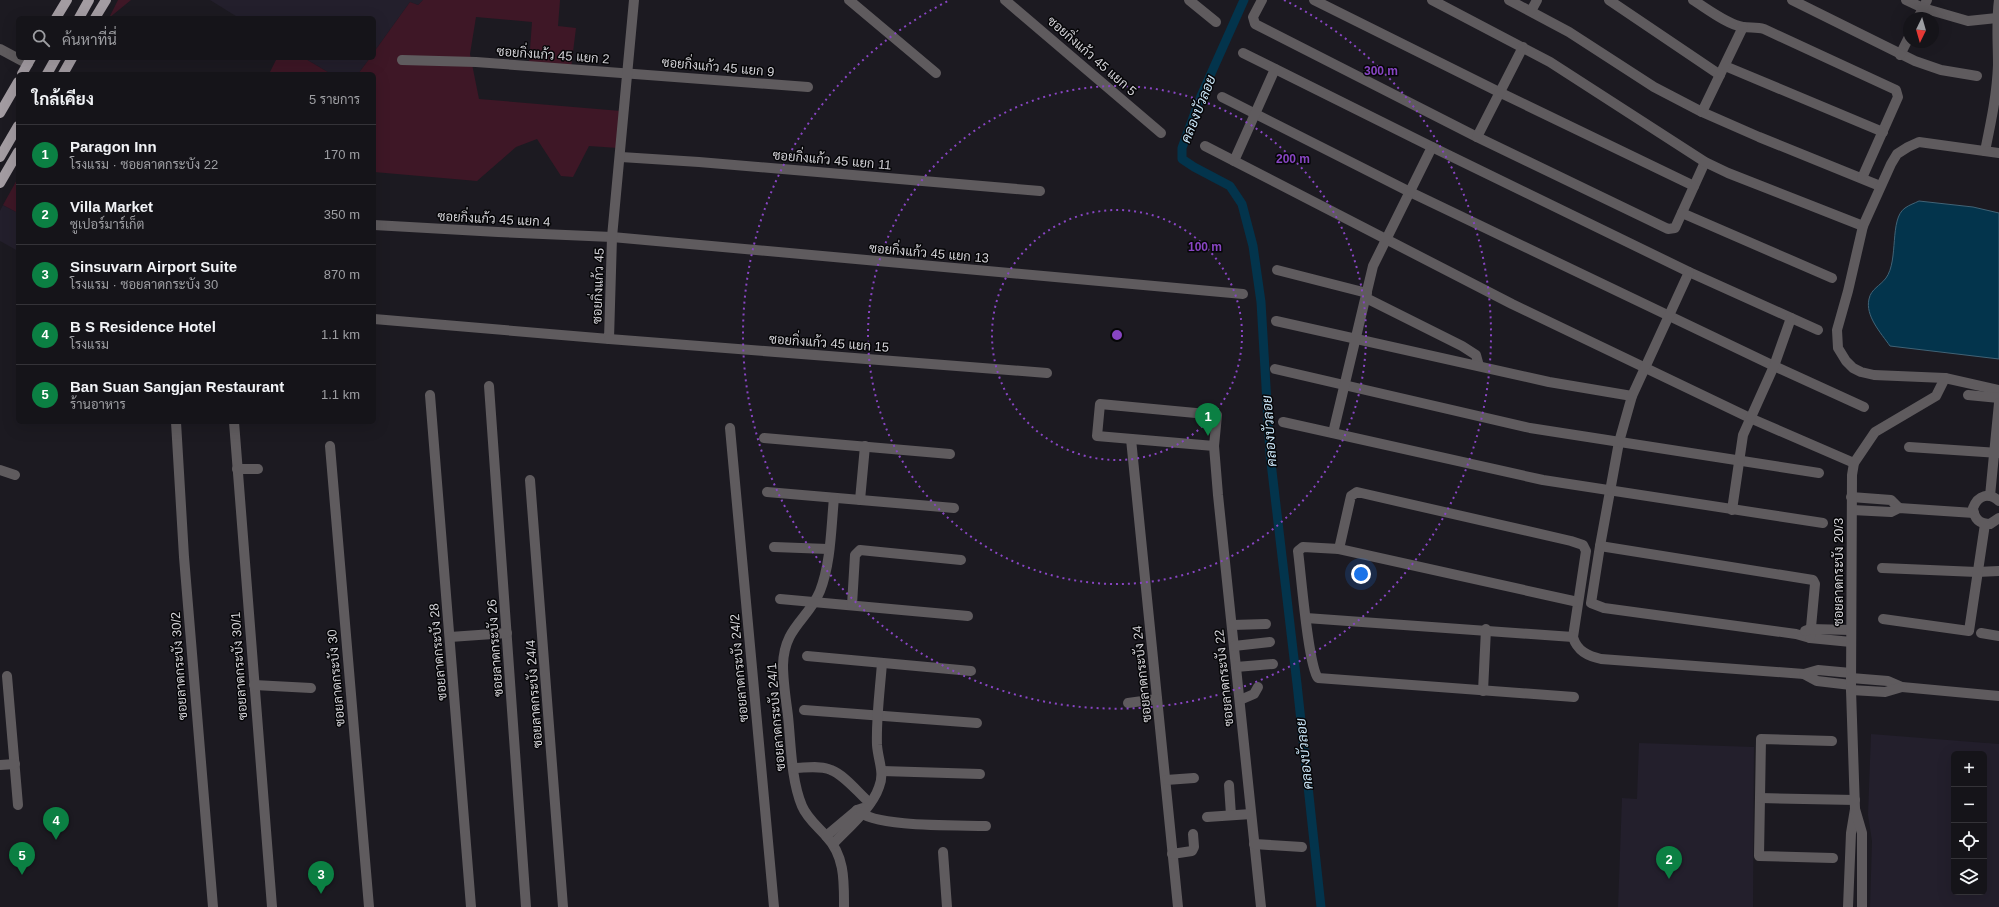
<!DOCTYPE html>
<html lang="th">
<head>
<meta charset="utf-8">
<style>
  body { margin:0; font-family:Arial,Sarabun,sans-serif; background:#222126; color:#f1f3f6 }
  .controls { position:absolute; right:12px; bottom:12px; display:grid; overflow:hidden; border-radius:6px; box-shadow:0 4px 16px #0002 }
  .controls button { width:36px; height:36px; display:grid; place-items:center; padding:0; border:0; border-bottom:1px solid #343338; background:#151419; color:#f1f3f6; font:20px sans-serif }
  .compass { position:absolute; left:1903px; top:12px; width:36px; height:36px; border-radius:50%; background:#151419; box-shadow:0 4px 16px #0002; rotate:185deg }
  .you { position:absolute; left:1361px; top:574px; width:14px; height:14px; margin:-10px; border:3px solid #fff; border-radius:50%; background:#1a73e8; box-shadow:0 0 0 6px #1a73e833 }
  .badge { display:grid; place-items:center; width:26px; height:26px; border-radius:50%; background:#0b8043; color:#fff; font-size:13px; font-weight:700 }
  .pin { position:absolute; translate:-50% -33px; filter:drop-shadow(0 1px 2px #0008) }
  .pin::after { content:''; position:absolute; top:21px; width:14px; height:12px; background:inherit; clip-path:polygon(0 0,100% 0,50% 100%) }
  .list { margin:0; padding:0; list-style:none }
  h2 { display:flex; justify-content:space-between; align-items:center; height:52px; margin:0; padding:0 16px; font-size:17px }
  h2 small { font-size:13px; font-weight:400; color:#9d9ea2 }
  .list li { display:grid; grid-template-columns:26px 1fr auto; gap:12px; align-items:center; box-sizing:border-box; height:60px; padding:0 16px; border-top:1px solid #343338 }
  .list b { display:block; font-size:15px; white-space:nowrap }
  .list p { margin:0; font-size:13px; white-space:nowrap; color:#9d9ea2 }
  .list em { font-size:13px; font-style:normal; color:#9d9ea2 }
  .icon { flex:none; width:22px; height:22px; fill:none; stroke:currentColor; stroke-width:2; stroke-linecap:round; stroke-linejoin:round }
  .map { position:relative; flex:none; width:1999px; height:907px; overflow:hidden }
  .search { position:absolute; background:#151419; box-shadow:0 4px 16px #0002; left:16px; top:16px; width:360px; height:44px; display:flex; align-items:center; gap:10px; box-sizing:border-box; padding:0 14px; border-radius:6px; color:#9d9ea2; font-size:15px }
  .panel { position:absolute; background:#151419; box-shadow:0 4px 16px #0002; left:16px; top:72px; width:360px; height:352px; border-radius:6px }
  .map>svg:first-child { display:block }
  .built { fill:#231f2c; fill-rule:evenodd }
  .green { fill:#3e1726 }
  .water { fill:#03344c; stroke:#416376 }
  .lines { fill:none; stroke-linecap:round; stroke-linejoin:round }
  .canal { stroke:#03344c; stroke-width:9 }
  .minor { stroke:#5f5b5e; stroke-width:10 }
  .major { stroke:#a39ca2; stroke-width:10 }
  .ring { fill:none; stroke:#8845c3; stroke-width:2; stroke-dasharray:2 4 }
  .labels { text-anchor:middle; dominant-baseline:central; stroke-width:3; stroke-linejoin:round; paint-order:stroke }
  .street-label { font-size:13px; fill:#d3d2d7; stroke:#060608 }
  .water-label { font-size:14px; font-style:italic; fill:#c8e3f5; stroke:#060608 }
  .centre { fill:#8845c3; stroke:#060608; stroke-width:2 }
  .ring-label { font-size:12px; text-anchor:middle; font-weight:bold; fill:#8845c3; stroke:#060608; stroke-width:3; stroke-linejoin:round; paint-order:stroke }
</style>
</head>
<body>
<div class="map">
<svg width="1999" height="907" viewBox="0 0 1999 907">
  <rect width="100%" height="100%" fill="#1c1a21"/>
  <!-- built -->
  <g class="built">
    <path d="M 210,0 L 423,0 L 418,5 L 410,2 L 374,52 L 374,18 L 239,18 Z"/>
    <path d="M 304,58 L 370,58 L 358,74 L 331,74 Z"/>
    <path d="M 3,205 L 18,213 L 18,251 L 0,241 L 0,211 Z"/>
    <path d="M 1871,734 L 1999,744 L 1999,907 L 1870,907 L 1872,841 L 1868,815 ZM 1954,754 L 1984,754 L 1984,892 L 1954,892 Z"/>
    <path d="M 1639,743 L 1754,747 L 1753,907 L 1618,907 L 1622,798 L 1637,799 Z"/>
  </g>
  <!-- green -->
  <g class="green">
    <path d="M 118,0 L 131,0 L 109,18 Z"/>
    <path d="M 423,0 L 560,0 L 558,26 L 576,28 L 571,68 L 529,63 L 532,22 L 476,17 L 470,54 L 479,99 L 621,111 L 618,148 L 589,146 L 573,177 L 561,176 L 537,139 L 516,147 L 477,181 L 374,172 L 374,74 L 358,74 L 370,58 L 374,58 L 374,52 L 410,2 L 418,5 Z"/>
    <path d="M 277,58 L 304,58 L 331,74 L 269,74 Z"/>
    <path d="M 18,178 L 18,213 L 3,205 Z"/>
  </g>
  <!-- water -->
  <path class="water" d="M 1919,201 L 1973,207 L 1999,213 L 1999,359 L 1890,346 C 1881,333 1865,316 1869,299 C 1871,289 1880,286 1886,278 C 1899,260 1889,219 1905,208 C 1909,205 1915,203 1919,201 Z"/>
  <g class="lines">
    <!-- canal -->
    <path class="canal" d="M 1244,0 L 1201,96 L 1182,148 L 1182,159 L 1194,167 L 1230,186 L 1242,204 L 1253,246 L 1261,302 L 1270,454 L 1297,684 L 1321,907"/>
    <!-- minor -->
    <g class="minor">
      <path d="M 849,0 L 936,73"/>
      <path d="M 1005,0 L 1161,133"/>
      <path d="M 1189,0 L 1216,22"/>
      <path d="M 1262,0 L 1253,17 L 1255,24 L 1477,137 L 1668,229 L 1675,228 L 1705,162"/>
      <path d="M 1314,0 L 1501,93 L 1694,186"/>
      <path d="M 1432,0 L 1550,62 L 1705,162 L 1728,173 L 1863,226"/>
      <path d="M 1509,0 L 1569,32 L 1654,87 L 1702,112 L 1759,137 L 1880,186"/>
      <path d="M 1609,0 L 1720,75"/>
      <path d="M 1693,0 C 1706,8 1728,25 1743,27 C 1750,28 1757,27 1764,29 L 1896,90 L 1898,97 L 1862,178"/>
      <path d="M 1792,0 L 1915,61 L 1941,70 L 1977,76"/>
      <path d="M 1906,0 L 1923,8 L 1968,21 L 1997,18"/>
      <path d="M 1531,11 L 1537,0"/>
      <path d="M 1918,18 L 1927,0"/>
      <path d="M 0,49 L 28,64"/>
      <path d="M 1243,53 L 1432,147 L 1689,272 L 1818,330"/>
      <path d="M 1900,55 L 1909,37"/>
      <path d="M 402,60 L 476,62 L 808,87"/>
      <path d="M 1725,66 L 1883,132"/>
      <path d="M 1222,97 L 1410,192 L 1774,366 L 1864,407"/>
      <path d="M 1702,112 L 1743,27"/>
      <path d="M 1477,137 L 1523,47"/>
      <path d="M 1205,146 L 1512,304 L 1750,418 L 1854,463"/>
      <path d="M 1985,151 C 1991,122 1997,94 1998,65 C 1998,43 1996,22 1999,0"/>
      <path d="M 1999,153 L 1919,142 L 1908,147 L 1897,154 L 1891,164 L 1863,226 L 1848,291 L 1837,330 L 1838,348 L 1846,361 L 1853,368 L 1861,372 L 1874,375 L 1945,378 L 1999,390"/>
      <path d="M 621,157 L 699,162 L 1040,191"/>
      <path d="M 1234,161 L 1275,69"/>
      <path d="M 1682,213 L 1832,278"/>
      <path d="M 374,225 L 498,232 L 612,237 L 1243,294"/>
      <path d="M 1277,270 L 1367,293"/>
      <path d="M 1689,272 L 1632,396 L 1619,442 L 1600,546 L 1591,603 L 1604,608 L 1796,634 L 1810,638 L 1851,642"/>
      <path d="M 1366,298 L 1462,346 L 1476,355 L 1479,366"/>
      <path d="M 374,319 L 609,339 L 612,237 L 634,0"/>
      <path d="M 1276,321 L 1549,382 L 1632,396"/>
      <path d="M 609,339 L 1047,373"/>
      <path d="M 1275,369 L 1530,428 L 1819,473"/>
      <path d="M 489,386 L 526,907"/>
      <path d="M 430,395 L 471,907"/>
      <path d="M 1968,395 L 1999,398"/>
      <path d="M 176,422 L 184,557 L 213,907"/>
      <path d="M 234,422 L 272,907"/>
      <path d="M 1283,422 L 1543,480 L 1823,523"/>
      <path d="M 730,428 L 774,907"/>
      <path d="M 1333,433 L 1373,266 L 1432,147"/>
      <path d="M 764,438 L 950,454"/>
      <path d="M 1131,439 L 1178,907"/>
      <path d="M 330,446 L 369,907"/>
      <path d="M 1214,446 L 1097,436 L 1100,404 L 1217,415 L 1214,446 L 1218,495 L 1261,907"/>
      <path d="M 1909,447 L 1999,453"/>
      <path d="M 237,469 L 258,469"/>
      <path d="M 0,470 L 15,475"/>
      <path d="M 530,480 L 563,907"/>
      <path d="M 767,492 L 954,508"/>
      <path d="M 1990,496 L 1999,403"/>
      <path d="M 1851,497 L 1891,500 L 1899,508"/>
      <path d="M 834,498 C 831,528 831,563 820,591 C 808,620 784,627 783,665 C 783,682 786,700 788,716 C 791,744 791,780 802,806 C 807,818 817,826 826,836 C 845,856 844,881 844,907"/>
      <path d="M 860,500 L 865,446"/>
      <path d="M 1999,501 C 1989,492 1978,495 1973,508 C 1974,518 1979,524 1990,524 L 1999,518"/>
      <path d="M 1732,510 L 1743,435 L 1774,366 L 1791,318"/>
      <path d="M 1852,510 L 1891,512 L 1899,508 L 1974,513"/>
      <path d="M 1600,546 L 1813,580 L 1815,584 L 1810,638"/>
      <path d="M 774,547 L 828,549"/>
      <path d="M 1339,549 L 1351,496 L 1357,492 L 1571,541 L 1583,545 L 1586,551 L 1573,637 C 1577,651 1588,656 1601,659 L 1804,674 L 1818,670 L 1851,673"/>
      <path d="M 1882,568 L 1977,572 L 1999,571"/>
      <path d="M 780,599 L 968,616"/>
      <path d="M 852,605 L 855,555 L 860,550 L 961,560"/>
      <path d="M 1306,618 L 1573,637"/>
      <path d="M 1883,619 L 1969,631 L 1985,524"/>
      <path d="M 1232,625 L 1266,624"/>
      <path d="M 1805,631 L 1810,629 L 1851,630"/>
      <path d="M 1981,633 L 1999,636"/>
      <path d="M 450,637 L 507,633"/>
      <path d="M 1234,646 L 1270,642"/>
      <path d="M 807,656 L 971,671"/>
      <path d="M 1236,667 L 1273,664"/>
      <path d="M 1804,674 L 1817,681 L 1851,685"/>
      <path d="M 7,676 L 18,805"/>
      <path d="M 1851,678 L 1888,681 L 1902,687 L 1999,696"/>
      <path d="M 254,685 L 311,688"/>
      <path d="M 1851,690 L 1885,692 L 1902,687"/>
      <path d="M 1483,691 L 1486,629"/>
      <path d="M 1574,697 L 1318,678 C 1308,665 1301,573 1298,551 L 1303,547 L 1339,549 L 1578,602"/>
      <path d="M 1240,700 L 1254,694 L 1258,687"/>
      <path d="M 1128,703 L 1157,699"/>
      <path d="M 804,710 L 977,723"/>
      <path d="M 1832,741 L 1761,739 L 1759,856 L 1833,858"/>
      <path d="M 0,765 L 15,764"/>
      <path d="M 794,768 C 805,768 820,765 831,770 C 846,776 858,793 870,803"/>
      <path d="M 882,771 L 980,774"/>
      <path d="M 1166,780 L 1194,778"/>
      <path d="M 1229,785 L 1231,815"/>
      <path d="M 1760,798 L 1855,800"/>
      <path d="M 857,810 C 874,828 959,825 986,826"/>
      <path d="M 1207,817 L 1251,814"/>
      <path d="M 826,836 L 857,810 L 863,808"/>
      <path d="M 833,844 C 848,828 872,808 879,787 C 885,773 878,760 877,745 C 876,718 880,690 882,663"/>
      <path d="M 1254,844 L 1302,847"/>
      <path d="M 943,852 L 947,907"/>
      <path d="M 1172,854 L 1192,851 L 1194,847 L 1193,834"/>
      <path d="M 1848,907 L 1851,833 L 1855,809"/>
      <path d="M 1862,907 L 1862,833 L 1855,809 L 1851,690 L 1852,475 L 1854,463 L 1875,432 L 1936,396 L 1945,378"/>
    </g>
    <!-- major -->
    <g class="major">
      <path d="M 56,18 L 67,0"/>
      <path d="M 79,18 L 89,0"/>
      <path d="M 95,18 L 106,0"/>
      <path d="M 22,74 L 31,58"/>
      <path d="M 47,74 L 56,58"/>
      <path d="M 63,74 L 72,58"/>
      <path d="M 0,113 L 18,82"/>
      <path d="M 0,157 L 18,126"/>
      <path d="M 0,183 L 18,152"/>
    </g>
  </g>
  <!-- distance rings -->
  <g class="ring">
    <circle cx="1117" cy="335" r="125"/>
    <circle cx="1117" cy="335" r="249"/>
    <path d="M1284 0A374 374 0 1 1 950 0"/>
  </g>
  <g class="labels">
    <!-- street labels -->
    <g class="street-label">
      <text transform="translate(553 55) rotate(4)">ซอยกิ่งแก้ว 45 แยก 2</text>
      <text transform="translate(1092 56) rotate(41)">ซอยกิ่งแก้ว 45 แยก 5</text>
      <text transform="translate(718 67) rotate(5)">ซอยกิ่งแก้ว 45 แยก 9</text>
      <text transform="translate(832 160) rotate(5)">ซอยกิ่งแก้ว 45 แยก 11</text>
      <text transform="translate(494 219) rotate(3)">ซอยกิ่งแก้ว 45 แยก 4</text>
      <text transform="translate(929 253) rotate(5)">ซอยกิ่งแก้ว 45 แยก 13</text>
      <text transform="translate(598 286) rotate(-88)">ซอยกิ่งแก้ว 45</text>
      <text transform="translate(829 343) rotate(4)">ซอยกิ่งแก้ว 45 แยก 15</text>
      <text transform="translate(1838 572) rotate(-90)">ซอยลาดกระบัง 20/3</text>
      <text transform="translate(495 648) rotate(-94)">ซอยลาดกระบัง 26</text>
      <text transform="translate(438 652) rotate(-95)">ซอยลาดกระบัง 28</text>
      <text transform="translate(179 666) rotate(-94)">ซอยลาดกระบัง 30/2</text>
      <text transform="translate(239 666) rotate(-94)">ซอยลาดกระบัง 30/1</text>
      <text transform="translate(739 668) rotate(-95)">ซอยลาดกระบัง 24/2</text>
      <text transform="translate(1142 674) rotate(-96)">ซอยลาดกระบัง 24</text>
      <text transform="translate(336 678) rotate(-95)">ซอยลาดกระบัง 30</text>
      <text transform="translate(1224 678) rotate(-96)">ซอยลาดกระบัง 22</text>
      <text transform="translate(534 694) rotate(-94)">ซอยลาดกระบัง 24/4</text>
      <text transform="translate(776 717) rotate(-95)">ซอยลาดกระบัง 24/1</text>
    </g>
    <!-- water labels -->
    <g class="water-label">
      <text transform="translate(1198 109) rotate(-68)">คลองบัวลอย</text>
      <text transform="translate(1269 431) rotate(-94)">คลองบัวลอย</text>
      <text transform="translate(1304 754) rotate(-96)">คลองบัวลอย</text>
    </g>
  </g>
  <circle cx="1117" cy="335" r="6" class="centre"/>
  <g class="ring-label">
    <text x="1381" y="75">300 m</text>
    <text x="1293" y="163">200 m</text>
    <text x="1205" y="251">100 m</text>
  </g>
</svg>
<div class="controls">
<button>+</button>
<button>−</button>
<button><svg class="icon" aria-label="locate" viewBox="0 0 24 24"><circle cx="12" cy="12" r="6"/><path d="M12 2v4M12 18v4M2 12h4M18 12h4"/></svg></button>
<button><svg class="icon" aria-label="layers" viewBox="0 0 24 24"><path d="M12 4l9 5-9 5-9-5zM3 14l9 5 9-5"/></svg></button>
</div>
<svg class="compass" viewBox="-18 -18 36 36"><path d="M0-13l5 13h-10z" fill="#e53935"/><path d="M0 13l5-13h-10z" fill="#9d9ea2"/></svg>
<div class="you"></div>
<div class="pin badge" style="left:1208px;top:436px">1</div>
<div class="pin badge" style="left:1669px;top:879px">2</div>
<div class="pin badge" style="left:321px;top:894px">3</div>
<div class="pin badge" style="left:56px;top:840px">4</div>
<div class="pin badge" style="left:22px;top:875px">5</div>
<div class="search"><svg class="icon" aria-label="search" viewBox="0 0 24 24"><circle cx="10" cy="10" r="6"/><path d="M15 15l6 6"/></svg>ค้นหาที่นี่</div>
<section class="panel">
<h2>ใกล้เคียง<small>5 รายการ</small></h2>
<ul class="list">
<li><span class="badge">1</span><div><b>Paragon Inn</b><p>โรงแรม · ซอยลาดกระบัง 22</p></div><em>170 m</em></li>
<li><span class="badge">2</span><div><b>Villa Market</b><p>ซูเปอร์มาร์เก็ต</p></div><em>350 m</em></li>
<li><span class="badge">3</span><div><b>Sinsuvarn Airport Suite</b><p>โรงแรม · ซอยลาดกระบัง 30</p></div><em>870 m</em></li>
<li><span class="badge">4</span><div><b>B S Residence Hotel</b><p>โรงแรม</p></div><em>1.1 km</em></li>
<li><span class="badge">5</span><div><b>Ban Suan Sangjan Restaurant</b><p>ร้านอาหาร</p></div><em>1.1 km</em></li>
</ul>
</section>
</div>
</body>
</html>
